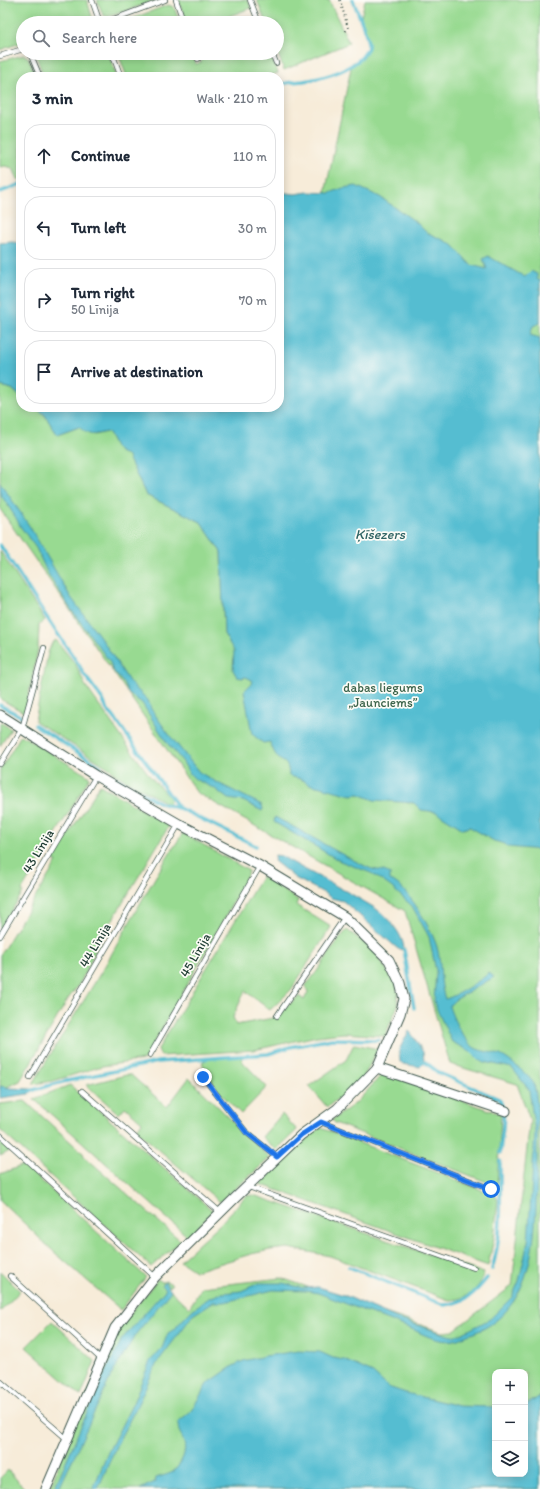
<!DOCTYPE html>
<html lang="en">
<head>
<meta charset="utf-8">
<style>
  body { margin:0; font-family:Itim,sans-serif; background:#f6f6f7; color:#1f2937 }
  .controls { position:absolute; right:12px; bottom:12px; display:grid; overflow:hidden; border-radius:8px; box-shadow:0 2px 10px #0003 }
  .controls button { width:36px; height:36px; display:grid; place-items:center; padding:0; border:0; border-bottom:1px solid #e0e1e3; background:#fff; color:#1f2937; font:20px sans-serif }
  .stop { position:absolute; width:12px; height:12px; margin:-9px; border:3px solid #1a73e8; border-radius:50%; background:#fff }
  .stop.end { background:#1a73e8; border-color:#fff; box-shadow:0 1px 4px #0008 }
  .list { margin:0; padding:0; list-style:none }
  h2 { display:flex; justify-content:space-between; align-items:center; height:52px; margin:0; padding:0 16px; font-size:17px }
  h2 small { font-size:13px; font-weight:400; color:#747a83 }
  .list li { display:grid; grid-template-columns:26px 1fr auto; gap:12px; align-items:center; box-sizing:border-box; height:64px; margin:0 8px 8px; padding:0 8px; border:1px solid #e0e1e3; border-radius:16px }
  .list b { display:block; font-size:15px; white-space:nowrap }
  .list p { margin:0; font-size:13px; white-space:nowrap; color:#747a83 }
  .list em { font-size:13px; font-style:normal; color:#747a83 }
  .icon { flex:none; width:22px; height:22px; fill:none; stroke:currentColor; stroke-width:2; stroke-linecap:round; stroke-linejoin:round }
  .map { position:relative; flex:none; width:540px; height:1489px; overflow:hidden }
  .search { position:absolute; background:#fff; box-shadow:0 2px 10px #0003; left:16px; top:16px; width:268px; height:44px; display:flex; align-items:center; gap:10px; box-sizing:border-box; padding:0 14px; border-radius:22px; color:#747a83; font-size:15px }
  .panel { position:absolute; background:#fff; box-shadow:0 2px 10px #0003; left:16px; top:72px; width:268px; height:340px; border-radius:16px }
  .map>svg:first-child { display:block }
  .green { fill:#98da91; stroke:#5c8c62; fill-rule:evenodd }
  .water { fill:#54bdd1; stroke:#3a7d82 }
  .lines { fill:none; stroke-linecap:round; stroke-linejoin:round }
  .stream { stroke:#54bdd1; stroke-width:3.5 }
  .lane-casing { stroke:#3f574d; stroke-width:6 }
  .street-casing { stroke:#3f574d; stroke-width:11 }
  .path { stroke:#3f574d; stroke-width:2; stroke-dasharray:1 3; stroke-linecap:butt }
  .lane { stroke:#fff; stroke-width:4.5 }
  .street { stroke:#fff; stroke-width:9 }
  .route { stroke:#1a73e8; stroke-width:5 }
  .labels { text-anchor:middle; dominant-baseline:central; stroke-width:3.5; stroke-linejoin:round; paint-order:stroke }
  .park-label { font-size:13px; fill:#3d644b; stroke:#fdfcf7 }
  .street-label { font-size:13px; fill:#1f3d34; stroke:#fdfcf7 }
  .water-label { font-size:14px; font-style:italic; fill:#2f6363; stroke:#fdfcf7 }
</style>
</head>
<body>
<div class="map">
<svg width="540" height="1489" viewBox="0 0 540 1489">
  <rect width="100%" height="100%" fill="#fdfcf7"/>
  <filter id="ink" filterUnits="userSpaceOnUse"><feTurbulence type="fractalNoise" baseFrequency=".025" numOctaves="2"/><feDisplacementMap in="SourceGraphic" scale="8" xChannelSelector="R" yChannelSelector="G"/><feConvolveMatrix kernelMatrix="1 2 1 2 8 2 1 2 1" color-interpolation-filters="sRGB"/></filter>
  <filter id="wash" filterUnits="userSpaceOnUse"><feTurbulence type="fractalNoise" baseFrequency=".012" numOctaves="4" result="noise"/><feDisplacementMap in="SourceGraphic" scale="16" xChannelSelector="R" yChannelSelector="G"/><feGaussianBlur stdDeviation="0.9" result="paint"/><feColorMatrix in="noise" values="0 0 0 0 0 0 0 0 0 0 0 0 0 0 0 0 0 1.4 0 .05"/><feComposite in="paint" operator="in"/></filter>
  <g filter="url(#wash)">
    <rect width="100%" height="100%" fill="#f7ecd9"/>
    <!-- green -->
    <g class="green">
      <path d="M 0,0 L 87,0 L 92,17 L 87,22 L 84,23 L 23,23 L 23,42 L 0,50 Z"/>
      <path d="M 97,0 L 157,0 L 108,17 L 103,15 Z"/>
      <path d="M 178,0 L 248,0 L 251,8 L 221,19 L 222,23 L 187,23 Z"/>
      <path d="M 257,0 L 329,0 L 349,43 L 284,70 L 277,52 L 277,23 L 266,23 Z"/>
      <path d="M 365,0 L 540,0 L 540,1489 L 49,1489 L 109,1340 L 158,1279 L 162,1282 L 166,1281 L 172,1284 L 168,1288 L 189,1308 L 202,1287 L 281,1278 L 442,1332 L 453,1331 L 512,1286 L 530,1120 L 517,1084 L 450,1064 L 405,911 L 197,793 L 0,509 L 0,386 L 12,389 L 21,397 L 21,407 L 35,407 L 45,415 L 57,435 L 79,427 L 94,435 L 106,432 C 115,440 113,452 127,454 L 146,495 L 201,522 L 221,552 L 224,634 L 232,644 L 352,63 L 364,57 L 369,46 L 361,17 ZM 495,1372 L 525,1372 L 525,1474 L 495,1474 Z"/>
      <path d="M 168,5 L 174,7 L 180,23 L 120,23 Z"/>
      <path d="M 35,53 L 108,53 L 117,77 L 44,77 Z"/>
      <path d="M 118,53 L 192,53 L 196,64 L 202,62 L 199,53 L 270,53 L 278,73 L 264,77 L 127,77 Z"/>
      <path d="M 24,55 L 28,57 L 36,77 L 21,77 L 21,178 L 18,180 L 13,168 L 5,166 L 0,167 L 0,61 Z"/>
      <path d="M 0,551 L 45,620 L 39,625 L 38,649 L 25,713 L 0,699 Z"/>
      <path d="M 56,640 L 76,665 L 85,685 L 125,742 L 149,775 L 171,799 L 168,804 L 113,773 L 112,770 L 35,721 L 48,653 L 52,643 Z"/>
      <path d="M 0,722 L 11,729 L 0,746 Z"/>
      <path d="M 21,735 L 90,777 L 22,890 L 23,892 L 0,930 L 0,770 Z"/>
      <path d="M 100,785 L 169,826 L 101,939 L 80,983 L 68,999 L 20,1081 L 0,1090 L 0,955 L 57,862 L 53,859 Z"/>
      <path d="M 183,833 L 249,871 L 227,914 L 144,1060 L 102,1066 L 53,1081 L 33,1084 C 56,1043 82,1005 106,964 C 131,920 155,875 183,833 Z"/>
      <path d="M 262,876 L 298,900 L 296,905 L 331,927 L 291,990 L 270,1010 L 245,991 L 233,1017 L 236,1025 L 273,1018 L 299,996 L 304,1000 L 308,992 L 305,986 C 321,969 331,947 347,930 L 373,949 L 397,986 L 398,1005 L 385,1036 L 344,1033 L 317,1036 L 254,1050 L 161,1056 L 158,1049 Z"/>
      <path d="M 354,1044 L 378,1049 L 362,1080 L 327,1107 L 309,1086 L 346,1060 Z"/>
      <path d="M 241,1056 L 243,1062 L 267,1087 L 241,1114 L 217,1090 L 202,1063 L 207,1059 Z"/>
      <path d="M 383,1073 L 501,1114 L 497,1186 L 335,1123 L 332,1120 L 356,1103 Z"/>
      <path d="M 126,1075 L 131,1075 L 167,1107 L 189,1078 L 270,1158 L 220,1202 L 136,1130 L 142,1122 L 125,1107 L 119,1114 L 86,1085 Z"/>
      <path d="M 70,1085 L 213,1211 L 188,1237 L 34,1099 Z"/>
      <path d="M 25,1101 L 83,1153 L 84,1156 L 181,1241 L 151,1267 L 0,1130 L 0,1104 Z"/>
      <path d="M 282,1114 L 297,1130 L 276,1150 L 262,1137 Z"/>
      <path d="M 321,1128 L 495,1195 L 498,1200 L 494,1238 L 488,1266 L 260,1184 L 314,1131 Z"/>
      <path d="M 0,1141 L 10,1151 L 0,1156 Z"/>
      <path d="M 24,1165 L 146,1277 L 121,1310 L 53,1251 L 0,1200 L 0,1174 Z"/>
      <path d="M 253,1195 L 484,1273 C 481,1289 465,1300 449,1300 L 330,1256 L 288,1248 L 270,1250 L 251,1254 L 195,1271 L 180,1261 L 220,1224 L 246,1196 Z"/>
      <path d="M 0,1271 L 20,1291 L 0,1312 Z"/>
      <path d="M 52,1321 L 95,1361 L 81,1396 L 26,1347 Z"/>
      <path d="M 8,1470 L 25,1489 L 0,1489 L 0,1478 Z"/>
    </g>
    <!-- water -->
    <g class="water">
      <path d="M 356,186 L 380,197 L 416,222 L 426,232 L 452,244 L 471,265 L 487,269 L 483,259 L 488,256 L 525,277 L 531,271 L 537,274 L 537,279 L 540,281 L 540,323 L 533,326 L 530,335 L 540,338 L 540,850 L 508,847 L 505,844 L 494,841 L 470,827 L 463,829 L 436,812 L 421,810 L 414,803 L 374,800 L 359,794 L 351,795 L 309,784 L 301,779 L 289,776 C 288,758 282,765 276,755 C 273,751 272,746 270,742 L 263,743 L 252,734 L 244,691 L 251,684 L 252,680 L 246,677 L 242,678 L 237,677 L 233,670 L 234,651 L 224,634 L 221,552 L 201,522 L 146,495 L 127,455 C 111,451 116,441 106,432 C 92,435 90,437 79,427 L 57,435 L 45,415 L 35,407 L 279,407 L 279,192 L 295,194 L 308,192 L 330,193 L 343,188 Z"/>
      <path d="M 12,242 L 21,243 L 21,397 L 12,389 L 0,386 L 0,243 Z"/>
      <path d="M 0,482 L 30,527 L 70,596 L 104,642 L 130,683 L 148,700 L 151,709 L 168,733 L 199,772 L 218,783 L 262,805 L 263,809 L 262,811 L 243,801 L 228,799 L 215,789 L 195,779 L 189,773 L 183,762 L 167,743 L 142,703 L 129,694 L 124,684 L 112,669 L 110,662 L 70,608 L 47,572 L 36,548 L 20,526 L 16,518 L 1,495 Z"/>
      <path d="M 275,817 C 307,833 335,852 367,867 C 374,871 383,869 390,874 L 390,880 C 407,885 432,930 437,947 C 442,964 439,982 445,999 C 453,998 483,979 489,973 L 494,977 L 455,1000 L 449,1006 C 452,1017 465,1044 477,1049 C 484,1052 493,1052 500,1055 C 508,1058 531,1077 534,1084 C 540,1109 537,1137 537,1163 C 536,1222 540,1311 471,1334 C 466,1335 460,1339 454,1340 C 440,1343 426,1336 414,1330 L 318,1293 L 306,1291 L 273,1290 L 225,1302 L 213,1302 L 193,1315 L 157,1363 L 136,1408 L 117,1444 L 98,1489 L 93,1489 L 109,1450 L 133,1403 L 150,1361 L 162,1348 L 168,1333 L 173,1330 L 192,1310 L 209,1298 L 222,1293 L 241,1291 L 259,1283 L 283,1283 L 303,1288 L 318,1287 L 344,1295 L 401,1320 L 451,1336 L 461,1334 L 490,1319 L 512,1297 L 519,1281 L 528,1241 L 535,1132 L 529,1090 L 512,1068 L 480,1061 L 470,1051 L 452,1042 L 438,1012 L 434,1001 L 436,971 L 429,937 L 412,906 L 391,887 L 371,873 L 340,861 L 274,822 Z"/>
      <path d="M 275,855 L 281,856 C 311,874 345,889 375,908 C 387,917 404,934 404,950 L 398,949 L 343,901 L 331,898 L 324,893 L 295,878 L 274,861 Z"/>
      <path d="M 409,1031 C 411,1032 422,1050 423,1052 C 424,1056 423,1059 425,1062 L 420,1067 L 403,1064 L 400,1062 L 399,1050 Z"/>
      <path d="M 0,1086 L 10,1088 L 31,1089 L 29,1094 L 0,1098 Z"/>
      <path d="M 165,1282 L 171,1291 L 136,1334 L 111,1376 L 59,1489 L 54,1489 L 99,1385 L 122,1339 L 166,1289 L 162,1285 Z"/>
      <path d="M 298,1351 L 320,1352 L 333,1358 L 344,1360 L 373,1373 L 388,1387 L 406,1393 L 459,1406 L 495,1407 L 495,1474 L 525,1474 L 525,1406 L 540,1396 L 540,1489 L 140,1489 L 155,1482 L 156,1478 C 161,1476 171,1474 174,1471 C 181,1464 187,1452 184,1442 C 181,1432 178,1434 178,1422 L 191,1411 L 207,1384 L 233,1366 L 243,1361 L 265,1356 Z"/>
    </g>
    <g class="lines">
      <!-- stream -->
      <g class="stream">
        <path d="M 279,85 C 287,82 294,82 303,81 C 323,78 348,71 362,57 C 364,54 367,51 368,47 C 369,36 357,11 353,0"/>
        <path d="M 0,192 L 21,184"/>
        <path d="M 0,545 L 55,630 L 79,665 L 83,673 L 103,700 L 107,710 L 113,716 L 179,808 L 256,846"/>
        <path d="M 0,705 L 22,717"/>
        <path d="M 35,725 L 101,767"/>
        <path d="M 115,778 L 160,803 L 178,808"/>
        <path d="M 404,950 L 414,1008"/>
        <path d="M 425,1062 L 439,1073 L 499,1099 C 508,1114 501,1136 500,1153"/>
        <path d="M 30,1091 L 62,1082 L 158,1062 L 268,1054 L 290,1047 L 332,1039 L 379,1040"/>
        <path d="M 349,1267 L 444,1305 C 464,1303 475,1294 487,1278"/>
        <path d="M 492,1269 C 503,1234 500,1197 500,1161"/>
      </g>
    </g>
  </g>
  <g filter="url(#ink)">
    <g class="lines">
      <!-- lane casing -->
      <g class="lane-casing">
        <g id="lane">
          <path d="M 92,0 L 100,23"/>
          <path d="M 176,0 L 184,23"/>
          <path d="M 250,0 L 259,23"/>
          <path d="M 103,23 L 165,0"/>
          <path d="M 30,53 L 40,77"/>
          <path d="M 112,53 L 121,77"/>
          <path d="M 196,53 L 198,59"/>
          <path d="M 272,53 L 276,63"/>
          <path d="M 0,56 L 23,49"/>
          <path d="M 0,764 L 22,729 L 44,648"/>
          <path d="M 0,936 L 96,776"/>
          <path d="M 277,1016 L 345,917"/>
          <path d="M 150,1055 L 260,866"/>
          <path d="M 30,1077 L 179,824"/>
          <path d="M 203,1077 L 246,1132 L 277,1157"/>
          <path d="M 82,1091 L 221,1213"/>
          <path d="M 321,1122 L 491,1189"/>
          <path d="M 0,1135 L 155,1277"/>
          <path d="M 246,1186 L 474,1268"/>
          <path d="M 10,1276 L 101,1359"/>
          <path d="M 0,1381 L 67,1439"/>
        </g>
      </g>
      <!-- street casing -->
      <g class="street-casing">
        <g id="street">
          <path d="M 0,715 L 96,776 L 179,824 L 260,866 L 345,917 L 389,960 L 400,983 L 404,999 L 400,1014 L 377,1068 L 337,1109 L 301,1135 L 232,1201 L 155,1277 L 115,1328 L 46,1489"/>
          <path d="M 377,1068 L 506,1111"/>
        </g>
      </g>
      <!-- path -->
      <path class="path" d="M 340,0 L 348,28 L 344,33"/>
      <!-- lane -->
      <use href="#lane" class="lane"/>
      <!-- street -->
      <use href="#street" class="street"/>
    </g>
  </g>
  <g class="lines" filter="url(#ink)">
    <!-- route -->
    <path class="route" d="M 203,1077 L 246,1132 L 277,1157 L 301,1135 L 321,1122 L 491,1189"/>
  </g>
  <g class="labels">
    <!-- park labels -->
    <g class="park-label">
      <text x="383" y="687">dabas liegums<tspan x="383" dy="15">„Jaunciems”</tspan></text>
    </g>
    <!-- street labels -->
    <g class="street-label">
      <text transform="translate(38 851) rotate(-59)">43 Līnija</text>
      <text transform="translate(95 945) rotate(-59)">44 Līnija</text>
      <text transform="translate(195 955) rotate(-60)">45 Līnija</text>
    </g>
    <!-- water labels -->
    <g class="water-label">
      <text x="380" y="534">Ķīšezers</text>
    </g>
  </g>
</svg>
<div class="controls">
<button>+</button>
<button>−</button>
<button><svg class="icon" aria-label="layers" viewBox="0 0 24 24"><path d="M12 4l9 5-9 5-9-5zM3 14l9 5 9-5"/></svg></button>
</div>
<div class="stop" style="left:491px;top:1189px"></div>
<div class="stop end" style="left:203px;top:1077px"></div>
<div class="search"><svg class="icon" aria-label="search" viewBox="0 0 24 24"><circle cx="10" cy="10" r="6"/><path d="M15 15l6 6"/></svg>Search here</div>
<section class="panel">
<h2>3 min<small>Walk · 210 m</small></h2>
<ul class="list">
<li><svg class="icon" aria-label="ahead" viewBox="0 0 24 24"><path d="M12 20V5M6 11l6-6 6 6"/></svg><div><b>Continue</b></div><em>110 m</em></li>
<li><svg class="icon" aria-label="left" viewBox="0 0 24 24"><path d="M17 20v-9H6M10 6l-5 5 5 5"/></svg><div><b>Turn left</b></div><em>30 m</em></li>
<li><svg class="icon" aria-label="right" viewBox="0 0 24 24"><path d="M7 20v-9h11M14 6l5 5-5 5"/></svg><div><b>Turn right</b><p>50 Līnija</p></div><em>70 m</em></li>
<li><svg class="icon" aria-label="arrive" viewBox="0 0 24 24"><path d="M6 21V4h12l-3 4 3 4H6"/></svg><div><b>Arrive at destination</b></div></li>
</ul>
</section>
</div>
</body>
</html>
